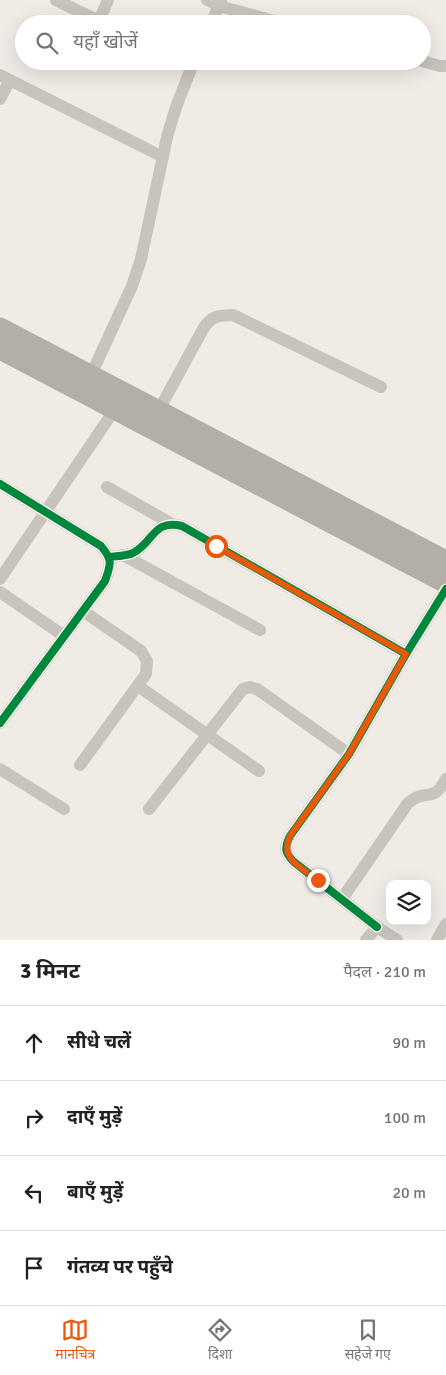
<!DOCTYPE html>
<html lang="hi">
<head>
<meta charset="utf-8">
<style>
  body { margin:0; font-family:Signika,"Noto Sans Devanagari",sans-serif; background:#f6f6f6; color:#202124 }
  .controls { position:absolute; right:15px; bottom:15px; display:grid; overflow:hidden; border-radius:10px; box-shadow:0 5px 20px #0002 }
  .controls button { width:45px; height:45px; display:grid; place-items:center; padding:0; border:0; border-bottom:1px solid #e0e0e0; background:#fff; color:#202124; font:25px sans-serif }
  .stop { position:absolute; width:15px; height:15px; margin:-11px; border:4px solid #ea580c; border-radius:50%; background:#fff }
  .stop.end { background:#ea580c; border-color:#fff; box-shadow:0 1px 5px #0008 }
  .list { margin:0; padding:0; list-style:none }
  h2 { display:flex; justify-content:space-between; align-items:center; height:65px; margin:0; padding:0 20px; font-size:21px }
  h2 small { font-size:16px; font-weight:400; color:#757577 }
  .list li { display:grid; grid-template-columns:32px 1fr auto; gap:15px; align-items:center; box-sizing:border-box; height:75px; padding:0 20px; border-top:1px solid #e0e0e0 }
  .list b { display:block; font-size:19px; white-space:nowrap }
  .list em { font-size:16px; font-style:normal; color:#757577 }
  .icon { flex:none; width:28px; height:28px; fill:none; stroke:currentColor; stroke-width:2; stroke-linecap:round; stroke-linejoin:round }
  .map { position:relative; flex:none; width:446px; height:940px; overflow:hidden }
  .search { position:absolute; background:#fff; box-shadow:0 5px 20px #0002; left:15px; right:15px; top:15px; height:55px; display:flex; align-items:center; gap:12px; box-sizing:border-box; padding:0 18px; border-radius:28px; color:#757577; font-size:19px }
  .sheet { height:365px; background:#fff }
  nav { display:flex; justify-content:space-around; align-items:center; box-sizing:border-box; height:70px; border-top:1px solid #e0e0e0; background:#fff; font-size:14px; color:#757577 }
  nav a { display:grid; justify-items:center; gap:2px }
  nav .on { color:#ea580c }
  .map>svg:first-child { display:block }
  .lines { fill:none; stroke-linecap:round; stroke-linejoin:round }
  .minor { stroke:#c9c3be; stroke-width:12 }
  .trunk { stroke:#b4aea8; stroke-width:21 }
  .cycleway-casing { stroke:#fbf5ee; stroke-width:11 }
  .cycleway { stroke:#00873e; stroke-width:8 }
  .route { stroke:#ea580c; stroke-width:6 }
</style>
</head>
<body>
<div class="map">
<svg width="446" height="940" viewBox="0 0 446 940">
  <rect width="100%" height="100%" fill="#f0ebe5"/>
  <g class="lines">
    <!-- minor -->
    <g class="minor">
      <path d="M 56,0 L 105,24"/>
      <path d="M 207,0 L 219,6 L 285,24"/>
      <path d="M 99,21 L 108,0"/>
      <path d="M 211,24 L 221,0"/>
      <path d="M 422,61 L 440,66 L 446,66"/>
      <path d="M 0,75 L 163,157"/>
      <path d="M 0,99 L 10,80"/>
      <path d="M 91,375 L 132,286 L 141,259 L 167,137 L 176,107 L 194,61"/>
      <path d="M 159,410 L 203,329 C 211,316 219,315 233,315 L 381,387"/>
      <path d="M 0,484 L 101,546 C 113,560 111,564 105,581 L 0,723"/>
      <path d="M 107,487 L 172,524"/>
      <path d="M 123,555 L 260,630"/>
      <path d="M 110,557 C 117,556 126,556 133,553 C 154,542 153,519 182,526 L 406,654"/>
      <path d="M 0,579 L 115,409"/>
      <path d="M 0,592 L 64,636"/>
      <path d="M 138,686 L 259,771"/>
      <path d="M 80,765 L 146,674 L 147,661 L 141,651 L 83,611"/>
      <path d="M 0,769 L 64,809"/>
      <path d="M 149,809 L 243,689 L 250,687 L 257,689 L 349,754"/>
      <path d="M 342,899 L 408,803 C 427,787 432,805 446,779"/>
      <path d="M 377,927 L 294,862 C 285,853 284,848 290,836 L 349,754 L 406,654 L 446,589"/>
      <path d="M 366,940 L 377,927 L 397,940"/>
      <path d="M 437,940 L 446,924"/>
    </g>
    <!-- trunk -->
    <g class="trunk">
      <path d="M 0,328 L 446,561"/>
      <path d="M 0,349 L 446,583"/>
    </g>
    <!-- cycleway casing -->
    <g class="cycleway-casing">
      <g id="cycleway">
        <path d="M 0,484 L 101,546 C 113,560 111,564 105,581 L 0,723"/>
        <path d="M 110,557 C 117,556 126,556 133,553 C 154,542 153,519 182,526 L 406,654"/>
        <path d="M 377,927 L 294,862 C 285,853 284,848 290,836 L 349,754 L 406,654 L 446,589"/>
      </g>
    </g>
    <!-- cycleway -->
    <use href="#cycleway" class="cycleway"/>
  </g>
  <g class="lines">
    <!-- route -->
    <path class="route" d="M 216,546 L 406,654 L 349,754 L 290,836 C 279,859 302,868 318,880"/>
  </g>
</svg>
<div class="controls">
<button><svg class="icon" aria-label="layers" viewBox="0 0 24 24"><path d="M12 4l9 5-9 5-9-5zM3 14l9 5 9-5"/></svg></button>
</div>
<div class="stop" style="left:216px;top:546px"></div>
<div class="stop end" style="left:318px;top:880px"></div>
<div class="search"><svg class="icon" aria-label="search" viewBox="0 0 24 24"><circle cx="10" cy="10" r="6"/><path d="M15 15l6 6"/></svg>यहाँ खोजें</div>
</div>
<section class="sheet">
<h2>3 मिनट<small>पैदल · 210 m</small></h2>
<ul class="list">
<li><svg class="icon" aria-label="ahead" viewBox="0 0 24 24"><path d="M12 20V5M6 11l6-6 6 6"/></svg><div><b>सीधे चलें</b></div><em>90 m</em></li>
<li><svg class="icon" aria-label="right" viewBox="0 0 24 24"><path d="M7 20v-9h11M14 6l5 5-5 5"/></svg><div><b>दाएँ मुड़ें</b></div><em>100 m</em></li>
<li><svg class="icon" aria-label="left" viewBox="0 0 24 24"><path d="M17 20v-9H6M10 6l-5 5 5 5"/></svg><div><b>बाएँ मुड़ें</b></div><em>20 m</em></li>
<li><svg class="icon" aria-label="arrive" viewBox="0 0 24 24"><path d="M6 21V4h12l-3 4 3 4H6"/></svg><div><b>गंतव्य पर पहुँचे</b></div></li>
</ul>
</section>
<nav>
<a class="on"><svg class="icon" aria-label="map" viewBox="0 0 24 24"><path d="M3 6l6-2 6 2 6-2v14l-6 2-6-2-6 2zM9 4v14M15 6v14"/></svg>मानचित्र</a>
<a><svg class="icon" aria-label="directions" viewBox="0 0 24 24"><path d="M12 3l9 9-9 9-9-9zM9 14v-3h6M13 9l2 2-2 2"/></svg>दिशा</a>
<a><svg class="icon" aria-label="saved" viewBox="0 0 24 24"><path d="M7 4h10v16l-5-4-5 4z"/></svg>सहेजे गए</a>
</nav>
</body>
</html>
